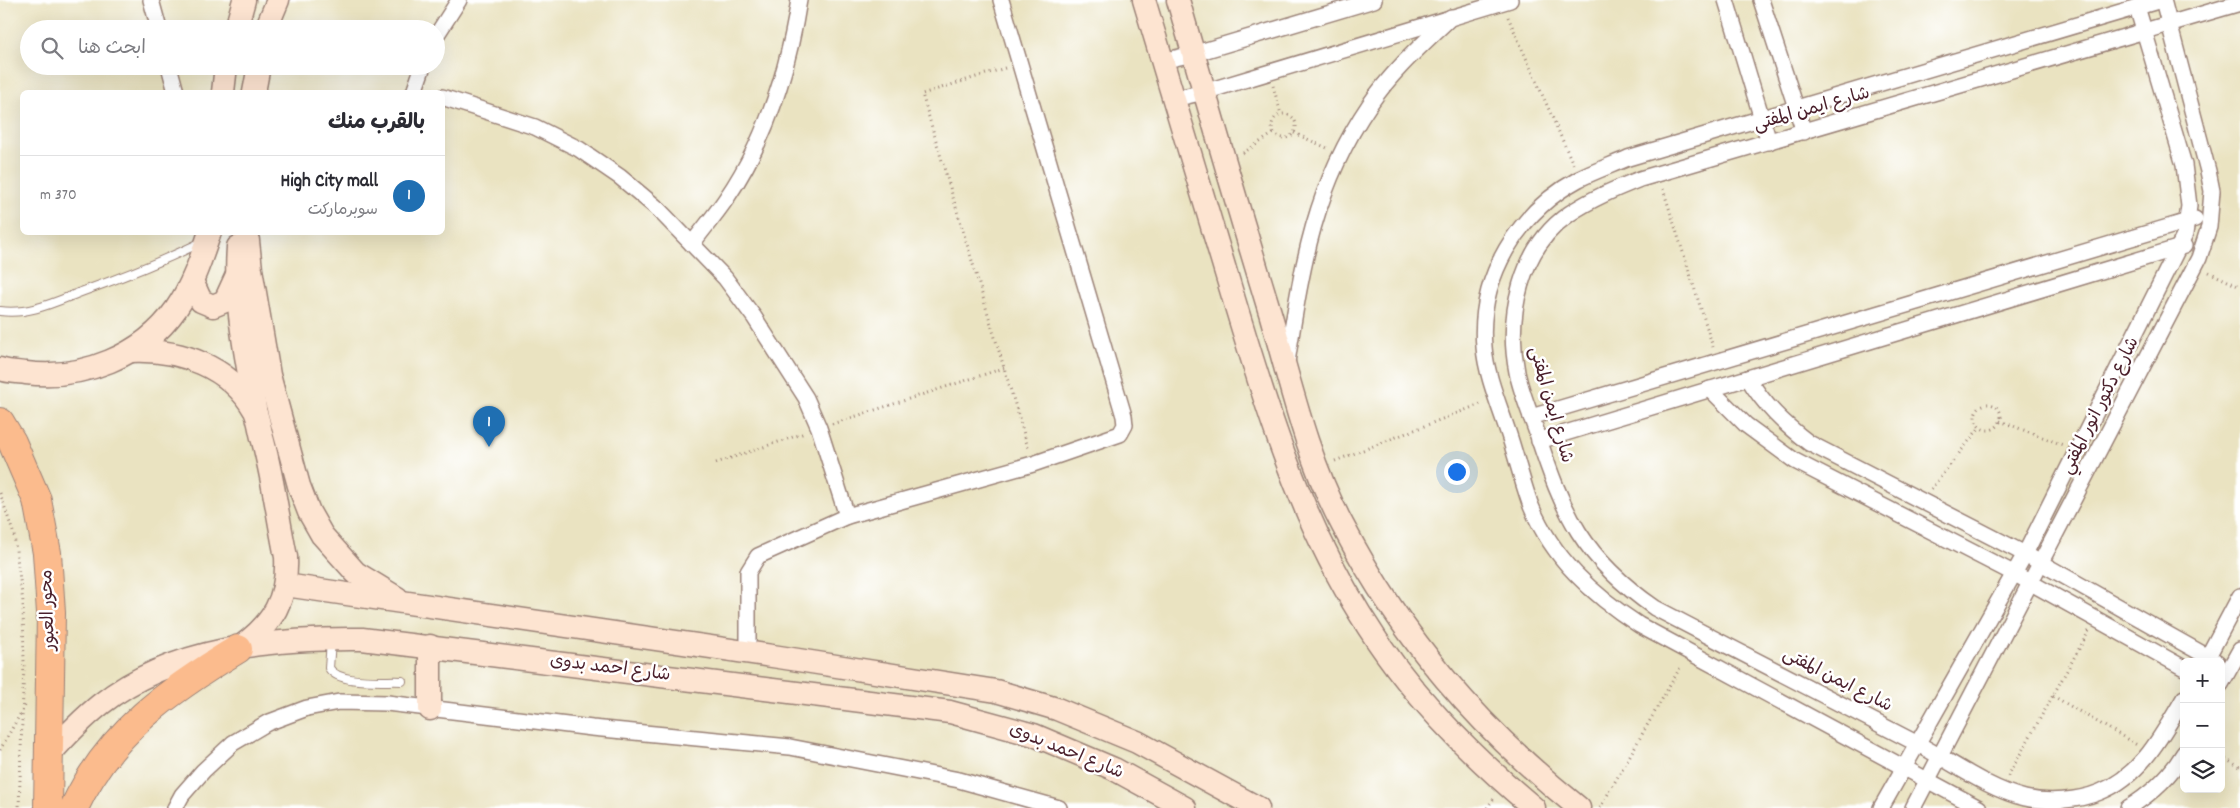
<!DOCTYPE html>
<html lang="ar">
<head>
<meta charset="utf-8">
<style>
  body { margin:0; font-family:Dekko,"Playpen Sans Arabic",sans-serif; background:#f2f2f3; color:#2b2b33; direction:rtl }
  .controls { position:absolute; right:15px; bottom:15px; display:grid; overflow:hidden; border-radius:8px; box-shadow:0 5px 20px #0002 }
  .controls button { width:45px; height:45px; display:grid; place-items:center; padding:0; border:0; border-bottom:1px solid #e1e1e2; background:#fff; color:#2b2b33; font:25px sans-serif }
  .you { position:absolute; left:1456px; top:471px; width:18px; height:18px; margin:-12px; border:4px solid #fff; border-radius:50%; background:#1a73e8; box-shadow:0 0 0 8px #1a73e833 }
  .badge { display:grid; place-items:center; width:32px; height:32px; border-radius:50%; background:#1f6fb2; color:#fff; font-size:16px; font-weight:700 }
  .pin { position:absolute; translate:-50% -41px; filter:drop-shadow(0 1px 2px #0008) }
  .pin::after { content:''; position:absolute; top:26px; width:18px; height:15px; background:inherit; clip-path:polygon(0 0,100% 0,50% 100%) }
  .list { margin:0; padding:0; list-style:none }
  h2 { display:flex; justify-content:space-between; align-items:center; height:65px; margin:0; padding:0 20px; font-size:21px }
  h2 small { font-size:16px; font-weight:400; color:#7c7c81 }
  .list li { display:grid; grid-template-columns:32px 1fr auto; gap:15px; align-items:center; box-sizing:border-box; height:80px; padding:0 20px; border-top:1px solid #e1e1e2 }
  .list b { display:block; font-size:19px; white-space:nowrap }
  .list p { margin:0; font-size:16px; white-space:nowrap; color:#7c7c81 }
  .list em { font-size:16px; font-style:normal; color:#7c7c81 }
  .icon { flex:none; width:28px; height:28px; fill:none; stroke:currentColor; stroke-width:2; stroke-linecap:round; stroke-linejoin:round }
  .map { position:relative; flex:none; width:2240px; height:808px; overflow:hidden; direction:ltr }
  .search { position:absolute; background:#fff; box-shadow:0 5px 20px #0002; left:20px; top:20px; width:425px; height:55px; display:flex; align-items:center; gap:12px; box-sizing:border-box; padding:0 18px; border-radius:28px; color:#7c7c81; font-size:19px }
  .panel { position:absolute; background:#fff; box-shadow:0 5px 20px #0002; left:20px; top:90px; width:425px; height:145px; border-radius:8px; direction:rtl }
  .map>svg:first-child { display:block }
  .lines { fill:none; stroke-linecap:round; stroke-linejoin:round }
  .lane-casing { stroke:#9a8176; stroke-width:10 }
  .street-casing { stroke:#9a8176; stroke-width:18 }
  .secondary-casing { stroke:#9a8176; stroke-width:25 }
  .highway-casing { stroke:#9a8176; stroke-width:30 }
  .path { stroke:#9a8176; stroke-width:3; stroke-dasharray:1 4; stroke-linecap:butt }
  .lane { stroke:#fff; stroke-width:8 }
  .street { stroke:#fff; stroke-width:15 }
  .secondary { stroke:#fde4d1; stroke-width:22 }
  .highway { stroke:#fbbb8d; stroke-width:28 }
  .labels { text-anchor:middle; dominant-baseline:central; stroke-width:5; stroke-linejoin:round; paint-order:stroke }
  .street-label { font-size:18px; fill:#4a1f2b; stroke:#fff }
</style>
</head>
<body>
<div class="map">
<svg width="2240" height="808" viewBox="0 0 2240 808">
  <rect width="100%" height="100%" fill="#fff"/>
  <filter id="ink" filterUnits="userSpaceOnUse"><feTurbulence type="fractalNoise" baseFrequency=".02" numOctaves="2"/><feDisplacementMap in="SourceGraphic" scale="10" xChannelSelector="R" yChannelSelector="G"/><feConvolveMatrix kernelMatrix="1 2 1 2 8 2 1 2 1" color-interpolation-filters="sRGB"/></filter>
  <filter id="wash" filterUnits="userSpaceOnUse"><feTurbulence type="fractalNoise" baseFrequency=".0096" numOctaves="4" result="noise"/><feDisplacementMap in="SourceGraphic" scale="20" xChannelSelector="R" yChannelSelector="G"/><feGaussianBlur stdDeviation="1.12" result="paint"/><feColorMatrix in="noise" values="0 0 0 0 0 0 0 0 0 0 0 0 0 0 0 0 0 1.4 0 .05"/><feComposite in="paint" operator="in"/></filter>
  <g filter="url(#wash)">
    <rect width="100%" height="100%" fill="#eae3c1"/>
  </g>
  <g filter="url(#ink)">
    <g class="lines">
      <!-- lane casing -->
      <g class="lane-casing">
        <g id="lane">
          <path d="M 0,311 C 29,315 55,302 81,292 C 123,277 163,261 202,242"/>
          <path d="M 331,641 L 329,668 C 339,685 384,680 402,681"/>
        </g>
      </g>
      <!-- street casing -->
      <g class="street-casing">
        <g id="street">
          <path d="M 151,0 L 159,29"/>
          <path d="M 1726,0 L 1769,142"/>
          <path d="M 1761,0 L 1804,132"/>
          <path d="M 436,36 L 459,0"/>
          <path d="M 1162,61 L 1193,54 L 1374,0"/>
          <path d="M 169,66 L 176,92"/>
          <path d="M 414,92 L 423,66"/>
          <path d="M 442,97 L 535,127 L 579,149 L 620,177 L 657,208 L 725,278 L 754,317 L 806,398 L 819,428 L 847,516"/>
          <path d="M 1174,99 L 1204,92 L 1510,0"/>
          <path d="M 692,244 C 703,229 716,214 726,199 C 767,139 788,71 799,0"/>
          <path d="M 1287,362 C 1302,266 1314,186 1370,104 C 1392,71 1423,44 1451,17"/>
          <path d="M 1748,378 C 1764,405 1784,424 1809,443 L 2025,554 L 2217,662"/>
          <path d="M 1710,389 L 1746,425 L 1795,461 L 2015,574 L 2184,668"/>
          <path d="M 1531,417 L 2195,219"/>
          <path d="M 1539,441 L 2184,246"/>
          <path d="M 748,653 L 748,572 L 758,556 L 847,516 L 1033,464 L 1120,434 L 1125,425 L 1124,416 L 1001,0"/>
          <path d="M 2205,662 L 2240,596"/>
          <path d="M 2221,684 L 2240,650"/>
          <path d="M 2184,698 C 2162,735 2142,775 2100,792 C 2078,801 2048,803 2025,798 C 1987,789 1949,760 1914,742 C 1827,697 1741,653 1655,608 C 1583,558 1563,514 1537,433 C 1530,413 1521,392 1517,372 C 1506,317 1520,248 1569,214 C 1591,199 1615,189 1640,179 L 2240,3"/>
          <path d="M 175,808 L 182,795 L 203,771 L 233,743 L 267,723 L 307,708 L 339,702 L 387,703 L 592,728 L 790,747 L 959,780 L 1059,808"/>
          <path d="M 1881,808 L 2025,554 L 2185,234 L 2189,206 L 2184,165 L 2137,7"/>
          <path d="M 1913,808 L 2199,258 L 2209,227 L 2212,191 L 2208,171 L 2163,0"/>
          <path d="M 1979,808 L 1639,625 C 1593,595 1553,559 1531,506 C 1523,484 1517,460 1510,438 C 1501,410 1486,375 1484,347 C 1478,277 1518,212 1579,179 C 1595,171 1612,165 1628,158 L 2161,0"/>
          <path d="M 2128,808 C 2151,794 2170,777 2184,753"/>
        </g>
      </g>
      <!-- secondary casing -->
      <g class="secondary-casing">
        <g id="secondary">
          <path d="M 1144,0 C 1171,91 1199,182 1226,273 C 1261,390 1295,509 1360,614 C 1406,690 1467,752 1534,808"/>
          <path d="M 1178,0 C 1208,105 1239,211 1271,316 C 1291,386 1308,461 1343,526 C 1402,639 1480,729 1579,808"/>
          <path d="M 236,29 L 244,0"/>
          <path d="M 266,29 L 278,0"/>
          <path d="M 223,92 L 226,66"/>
          <path d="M 254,92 L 259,66"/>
          <path d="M 247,232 L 251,269 L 269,375 L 299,486 L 309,512 L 322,535 L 356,573 L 397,598"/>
          <path d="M 238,247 C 234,302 246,355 255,408"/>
          <path d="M 192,281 L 201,301 L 213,306 L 225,301 L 236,277"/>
          <path d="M 131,351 C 180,349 230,366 255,411 C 259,419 260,432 263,441 C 273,479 278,518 286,557 C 288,599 273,624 239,648"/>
          <path d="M 0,369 C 8,372 18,372 26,373 C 82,380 143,356 176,309 C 192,286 201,259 210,232"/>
          <path d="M 285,585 L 779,657 L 996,691 L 1057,709 L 1137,742 L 1258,808"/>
          <path d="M 430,646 L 430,709"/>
          <path d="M 49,755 C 65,737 81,720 101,704 C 173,647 274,638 362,639 L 950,712 L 1034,735 L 1114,769 L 1185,808"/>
        </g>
      </g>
      <!-- highway casing -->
      <g class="highway-casing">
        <g id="highway">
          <path d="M 0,422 L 12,442 L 37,500 L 47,553 L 51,613 L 48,808"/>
          <path d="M 74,808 C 109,732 170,690 238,649"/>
        </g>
      </g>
      <!-- path -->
      <g class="path">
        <path d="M 1508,17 L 1573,164"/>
        <path d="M 1005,68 L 922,94 L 1029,451"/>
        <path d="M 1273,86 L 1281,114"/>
        <circle cx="1284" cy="126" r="12"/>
        <path d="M 1294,133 L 1327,148"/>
        <path d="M 1243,153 L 1274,133"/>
        <path d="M 1663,189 L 1713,347"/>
        <path d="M 2209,272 L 2240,287"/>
        <circle cx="1988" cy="417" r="13"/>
        <path d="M 2000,421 L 2063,445"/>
        <path d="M 832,424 L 1004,368"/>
        <path d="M 1335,461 L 1483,403"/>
        <path d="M 716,463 L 805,433"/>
        <path d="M 1931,489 L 1980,427"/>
        <path d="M 0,493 L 14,535 L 23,602 L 24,664 L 19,808"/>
        <path d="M 2053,696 L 2137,745"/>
        <path d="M 0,750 L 27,702"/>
        <path d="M 2221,757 L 2240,767"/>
        <path d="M 2008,776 L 2089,631"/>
        <path d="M 1487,808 L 1494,798"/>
        <path d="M 1600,808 L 1681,666"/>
      </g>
      <!-- lane -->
      <use href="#lane" class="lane"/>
      <!-- street -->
      <use href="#street" class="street"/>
      <!-- secondary -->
      <use href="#secondary" class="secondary"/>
      <!-- highway -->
      <use href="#highway" class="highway"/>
    </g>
  </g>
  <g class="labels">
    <!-- street labels -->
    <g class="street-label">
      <text transform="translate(1812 110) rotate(-16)">شارع ايمن المفتى</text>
      <text transform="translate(1550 405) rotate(74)">شارع ايمن المفتى</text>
      <text transform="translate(2101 406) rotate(-63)">شارع دكتور انور المفتي</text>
      <text transform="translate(49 610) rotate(-92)">محور العبور</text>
      <text transform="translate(610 669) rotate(7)">شارع احمد بدوى</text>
      <text transform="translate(1837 681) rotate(27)">شارع ايمن المفتى</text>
      <text transform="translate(1066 752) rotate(22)">شارع احمد بدوى</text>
    </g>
  </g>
</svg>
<div class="controls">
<button>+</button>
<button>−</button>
<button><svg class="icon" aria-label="layers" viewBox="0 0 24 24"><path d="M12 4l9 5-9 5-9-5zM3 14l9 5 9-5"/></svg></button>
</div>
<div class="you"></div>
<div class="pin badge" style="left:489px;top:447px">1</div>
<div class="search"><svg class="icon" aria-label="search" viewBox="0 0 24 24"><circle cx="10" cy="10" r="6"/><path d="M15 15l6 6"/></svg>ابحث هنا</div>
<section class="panel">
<h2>بالقرب منك<small></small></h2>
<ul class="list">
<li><span class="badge">1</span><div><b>High City mall</b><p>سوبرماركت</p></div><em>370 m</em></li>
</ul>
</section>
</div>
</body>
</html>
